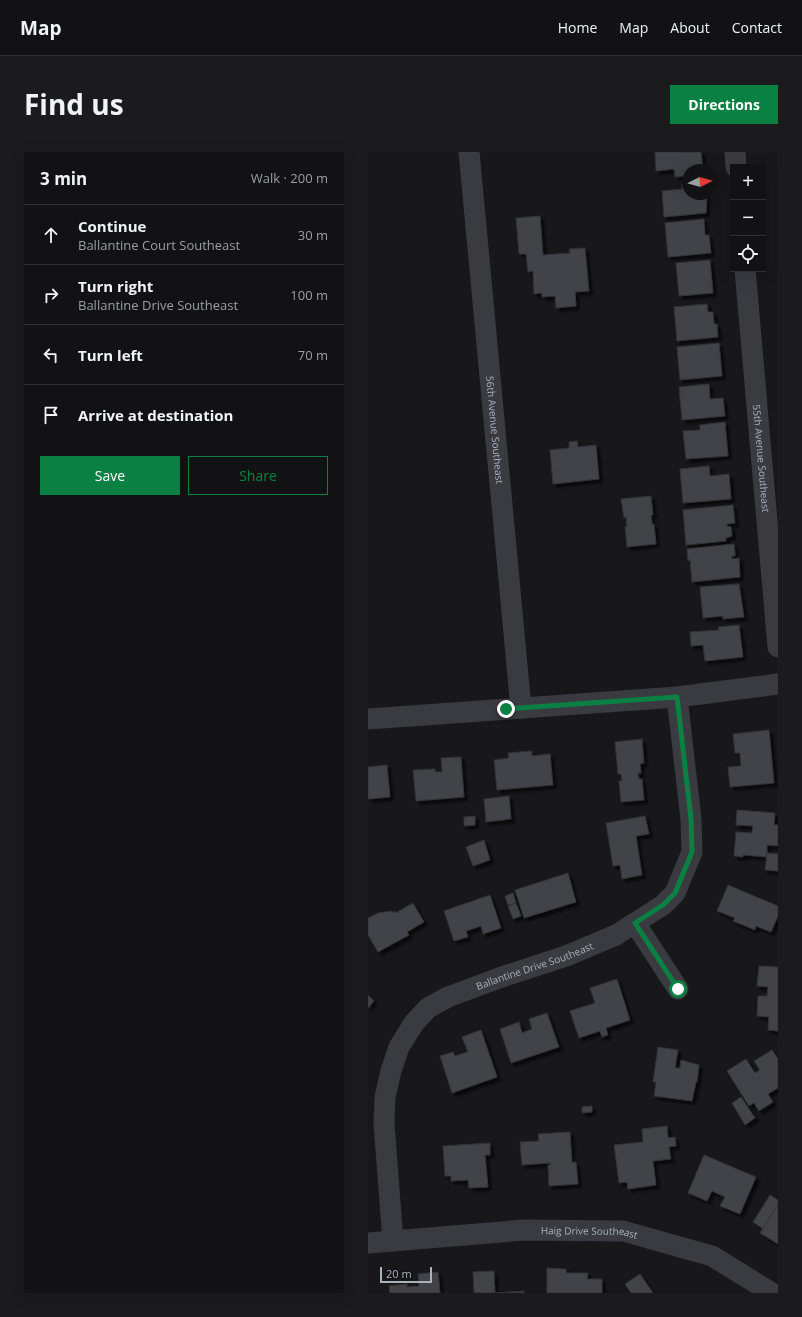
<!DOCTYPE html>
<html lang="en">
<head>
<meta charset="utf-8">
<style>
  body { margin:0; font-family:"Open Sans",sans-serif; background:#1b1b1d; color:#f1f3f6 }
  .controls { position:absolute; right:12px; top:12px; display:grid; overflow:hidden; border-radius:0px; box-shadow:0 4px 16px #0002 }
  .controls button { width:36px; height:36px; display:grid; place-items:center; padding:0; border:0; border-bottom:1px solid #313234; background:#121214; color:#f1f3f6; font:20px sans-serif }
  .compass { position:absolute; left:314px; top:12px; width:36px; height:36px; border-radius:50%; background:#121214; box-shadow:0 4px 16px #0002; rotate:85deg }
  .scale { position:absolute; left:12px; bottom:10px; width:52px; box-sizing:border-box; padding-left:4px; border:2px solid #aab1bb; border-top:0; font-size:11px; line-height:14px; white-space:nowrap; color:#aab1bb; -webkit-text-stroke:3px #131316; paint-order:stroke }
  .stop { position:absolute; width:12px; height:12px; margin:-9px; border:3px solid #0b8043; border-radius:50%; background:#fff }
  .stop.end { background:#0b8043; border-color:#fff; box-shadow:0 1px 4px #0008 }
  .list { margin:0; padding:0; list-style:none }
  h2 { display:flex; justify-content:space-between; align-items:center; height:52px; margin:0; padding:0 16px; font-size:17px }
  h2 small { font-size:13px; font-weight:400; color:#9c9ea0 }
  .list li { display:grid; grid-template-columns:26px 1fr auto; gap:12px; align-items:center; box-sizing:border-box; height:60px; padding:0 16px; border-top:1px solid #313234 }
  .list b { display:block; font-size:15px; white-space:nowrap }
  .list p { margin:0; font-size:13px; white-space:nowrap; color:#9c9ea0 }
  .list em { font-size:13px; font-style:normal; color:#9c9ea0 }
  .actions { display:flex; gap:8px; padding:12px 16px }
  .actions a { flex:1; padding:9px 0; border:1px solid #0b8043; border-radius:0px; text-align:center; font-size:14px; color:#0b8043 }
  .actions .main { background:#0b8043; color:#fff }
  .icon { flex:none; width:22px; height:22px; fill:none; stroke:currentColor; stroke-width:2; stroke-linecap:round; stroke-linejoin:round }
  .map { position:relative; flex:none; width:410px; height:1141px; overflow:hidden; border-radius:0px }
  header { display:flex; align-items:center; gap:24px; box-sizing:border-box; height:56px; padding:0 20px; background:#121214; border-bottom:1px solid #313234 }
  header strong { font-size:19px }
  nav { display:flex; gap:22px; margin-inline-start:auto; font-size:14px }
  .intro { display:flex; align-items:center; justify-content:space-between; box-sizing:border-box; height:96px; padding:0 24px }
  h1 { margin:0; font-size:28px }
  .button { padding:10px 18px; border-radius:0px; background:#0b8043; color:#fff; font-size:14px; font-weight:700 }
  main { display:flex; gap:24px; padding:0 24px }
  aside { flex:1; background:#121214; border-radius:0px; box-shadow:0 4px 16px #0002 }
  .map>svg:first-child { display:block }
  .building { fill:#424348; stroke:#323337; filter:url(#shadow) }
  .lines { fill:none; stroke-linecap:round; stroke-linejoin:round }
  .minor { stroke:#393b40; stroke-width:21 }
  .route { stroke:#0b8043; stroke-width:5 }
  .labels { text-anchor:middle; dominant-baseline:central; stroke-width:3.5; stroke-linejoin:round; paint-order:stroke }
  .street-label { font-size:10px; fill:#aab1bb; stroke:#131316 }
</style>
</head>
<body>
<header>
<strong>Map</strong>
<nav><a>Home</a><a>Map</a><a>About</a><a>Contact</a></nav>
</header>
<div class="intro"><h1>Find us</h1><a class="button">Directions</a></div>
<main>
<aside>
<h2>3 min<small>Walk · 200 m</small></h2>
<ul class="list">
<li><svg class="icon" aria-label="ahead" viewBox="0 0 24 24"><path d="M12 20V5M6 11l6-6 6 6"/></svg><div><b>Continue</b><p>Ballantine Court Southeast</p></div><em>30 m</em></li>
<li><svg class="icon" aria-label="right" viewBox="0 0 24 24"><path d="M7 20v-9h11M14 6l5 5-5 5"/></svg><div><b>Turn right</b><p>Ballantine Drive Southeast</p></div><em>100 m</em></li>
<li><svg class="icon" aria-label="left" viewBox="0 0 24 24"><path d="M17 20v-9H6M10 6l-5 5 5 5"/></svg><div><b>Turn left</b></div><em>70 m</em></li>
<li><svg class="icon" aria-label="arrive" viewBox="0 0 24 24"><path d="M6 21V4h12l-3 4 3 4H6"/></svg><div><b>Arrive at destination</b></div></li>
</ul>
<div class="actions"><a class="main">Save</a><a>Share</a></div>
</aside>
<div class="map">
<svg width="410" height="1141" viewBox="0 0 410 1141">
  <defs>
    <filter id="shadow"><feDropShadow dx="3.5" dy="3.5" stdDeviation="1" flood-color="#0009"/></filter>
  </defs>
  <rect width="100%" height="100%" fill="#18181b"/>
  <!-- building -->
  <g class="building">
    <path d="M 287,0 L 333,0 L 335,18 L 320,18 L 320,24 L 307,25 L 306,17 L 288,19 Z"/>
    <path d="M 314,32 L 320,32 L 320,42 L 337,42 L 337,44 L 339,44 L 338,61 L 296,65 L 294,39 L 314,37 Z"/>
    <path d="M 172,64 L 175,103 L 202,101 L 201,97 L 217,96 L 221,139 L 207,140 L 208,154 L 188,156 L 187,144 L 174,145 L 174,141 L 166,142 L 165,119 L 160,120 L 158,102 L 151,102 L 148,66 Z"/>
    <path d="M 336,67 L 337,83 L 341,83 L 343,101 L 300,105 L 297,71 Z"/>
    <path d="M 342,108 L 345,141 L 311,144 L 308,111 Z"/>
    <path d="M 339,152 L 340,160 L 345,160 L 346,172 L 349,172 L 350,185 L 309,189 L 306,155 Z"/>
    <path d="M 351,191 L 354,224 L 312,228 L 309,195 Z"/>
    <path d="M 341,232 L 342,247 L 355,246 L 357,264 L 314,268 L 311,235 Z"/>
    <path d="M 357,270 L 360,304 L 318,307 L 315,279 L 332,278 L 332,273 Z"/>
    <path d="M 209,289 L 210,295 L 228,293 L 231,327 L 185,332 L 182,298 L 201,296 L 201,290 Z"/>
    <path d="M 341,314 L 342,324 L 361,322 L 363,347 L 315,351 L 312,317 Z"/>
    <path d="M 283,344 L 285,363 L 283,363 L 284,372 L 286,372 L 288,392 L 259,395 L 257,375 L 259,374 L 258,365 L 256,366 L 253,347 Z"/>
    <path d="M 365,353 L 367,371 L 359,372 L 359,374 L 363,375 L 364,384 L 358,386 L 358,389 L 318,393 L 315,358 Z"/>
    <path d="M 366,392 L 367,402 L 367,404 L 364,404 L 364,407 L 371,406 L 372,425 L 324,430 L 322,408 L 320,409 L 319,397 Z"/>
    <path d="M 371,432 L 376,465 L 355,467 L 355,464 L 335,466 L 332,435 Z"/>
    <path d="M 371,473 L 375,505 L 337,509 L 335,493 L 323,494 L 322,480 L 351,478 L 350,475 Z"/>
    <path d="M 401,578 L 406,631 L 362,635 L 360,615 L 373,614 L 372,601 L 367,601 L 365,582 Z"/>
    <path d="M 274,587 L 276,611 L 272,612 L 273,621 L 270,621 L 271,627 L 274,627 L 276,648 L 253,650 L 251,629 L 254,629 L 253,622 L 250,622 L 247,590 Z"/>
    <path d="M 164,599 L 164,604 L 182,602 L 185,633 L 129,638 L 126,608 L 141,606 L 140,601 Z"/>
    <path d="M 93,605 L 96,645 L 48,649 L 45,618 L 67,617 L 67,620 L 74,620 L 73,606 Z"/>
    <path d="M 19,613 L 22,645 L 0,647 L 0,615 Z"/>
    <path d="M 141,644 L 143,667 L 118,670 L 116,647 Z"/>
    <path d="M 369,658 L 407,661 L 406,673 L 410,673 L 410,694 L 399,693 L 399,705 L 375,703 L 375,705 L 366,704 L 368,680 L 384,681 L 385,674 L 368,673 Z"/>
    <path d="M 107,664 L 107,673 L 96,674 L 96,665 Z"/>
    <path d="M 277,664 L 281,682 L 268,684 L 274,723 L 254,727 L 252,713 L 245,714 L 238,671 Z"/>
    <path d="M 116,688 L 122,708 L 105,714 L 98,695 Z"/>
    <path d="M 399,701 L 410,702 L 410,719 L 397,718 Z"/>
    <path d="M 200,721 L 208,750 L 156,766 L 147,738 Z"/>
    <path d="M 360,733 L 410,754 L 410,764 L 403,780 L 388,774 L 387,778 L 365,769 L 367,766 L 349,759 Z"/>
    <path d="M 145,741 L 148,751 L 140,753 L 137,744 Z"/>
    <path d="M 122,743 L 133,776 L 115,782 L 113,774 L 98,779 L 100,785 L 86,789 L 76,759 Z"/>
    <path d="M 45,751 L 56,770 L 39,780 L 41,783 L 10,800 L 0,783 L 0,766 L 10,761 L 24,759 L 25,761 L 27,759 L 28,761 Z"/>
    <path d="M 148,751 L 153,764 L 145,767 L 140,754 Z"/>
    <path d="M 391,814 L 410,815 L 410,879 L 400,878 L 401,865 L 389,864 L 390,844 L 399,844 L 400,835 L 389,834 Z"/>
    <path d="M 249,827 L 262,868 L 238,876 L 240,883 L 234,885 L 232,879 L 211,886 L 202,859 L 227,851 L 222,836 Z"/>
    <path d="M 0,843 L 6,849 L 0,856 Z"/>
    <path d="M 179,861 L 191,895 L 143,911 L 132,877 L 151,870 L 154,881 L 164,877 L 161,867 Z"/>
    <path d="M 113,878 L 129,925 L 84,941 L 72,904 L 85,900 L 87,904 L 100,900 L 94,885 Z"/>
    <path d="M 290,895 L 310,898 L 307,916 L 312,916 L 313,908 L 331,913 L 329,930 L 328,930 L 324,949 L 286,944 L 288,930 L 285,930 Z"/>
    <path d="M 404,898 L 410,907 L 410,936 L 400,942 L 405,950 L 391,959 L 386,951 L 381,954 L 359,919 L 378,907 L 387,921 L 392,918 L 386,909 Z"/>
    <path d="M 373,945 L 387,966 L 377,973 L 364,951 Z"/>
    <path d="M 224,954 L 224,960 L 214,961 L 214,955 Z"/>
    <path d="M 299,974 L 300,986 L 307,985 L 308,994 L 301,995 L 303,1007 L 285,1009 L 288,1033 L 260,1037 L 259,1030 L 251,1031 L 246,993 L 275,990 L 274,977 Z"/>
    <path d="M 202,980 L 204,1011 L 208,1010 L 210,1032 L 181,1034 L 180,1013 L 183,1013 L 182,1011 L 154,1013 L 152,990 L 171,989 L 170,982 Z"/>
    <path d="M 122,991 L 122,1003 L 117,1003 L 120,1035 L 101,1036 L 100,1028 L 83,1029 L 83,1024 L 77,1024 L 75,994 Z"/>
    <path d="M 336,1003 L 388,1025 L 372,1062 L 352,1054 L 357,1045 L 344,1039 L 339,1049 L 320,1041 Z"/>
    <path d="M 402,1043 L 410,1048 L 410,1052 L 395,1077 L 385,1070 Z"/>
    <path d="M 410,1052 L 410,1092 L 392,1081 Z"/>
    <path d="M 179,1116 L 198,1117 L 198,1121 L 220,1121 L 219,1127 L 234,1127 L 234,1141 L 179,1141 Z"/>
    <path d="M 126,1119 L 127,1141 L 156,1139 L 156,1141 L 106,1141 L 105,1120 Z"/>
    <path d="M 70,1120 L 72,1141 L 22,1141 L 21,1134 L 39,1132 L 39,1135 L 51,1134 L 50,1122 Z"/>
    <path d="M 272,1122 L 285,1141 L 263,1141 L 257,1132 Z"/>
  </g>
  <g class="lines">
    <!-- minor -->
    <g class="minor">
      <path id="s1" d="M 101,0 L 153,556"/>
      <path d="M 367,0 L 368,15"/>
      <path id="s2" d="M 377,117 L 410,495"/>
      <path d="M 0,567 L 309,545 L 410,532"/>
      <path d="M 267,771 L 310,837"/>
      <path id="s3" d="M 25,1089 L 16,972 L 17,945 L 23,919 L 31,895 L 46,871 L 60,856 L 80,845 L 131,826 L 198,804 L 248,783 L 295,753 L 307,741 L 324,700 L 323,667 L 309,545"/>
      <path id="s4" d="M 0,1091 L 156,1078 L 255,1079 L 344,1104 L 404,1141"/>
    </g>
  </g>
  <g class="lines">
    <!-- route -->
    <path class="route" d="M 138,557 L 309,545 L 323,667 L 324,700 L 307,741 L 295,753 L 267,771 L 310,837"/>
  </g>
  <g class="labels">
    <!-- street labels -->
    <g class="street-label">
      <text stroke="none"><textPath href="#s1" startOffset="279">56th Avenue Southeast</textPath></text>
      <text stroke="none"><textPath href="#s2" startOffset="190">55th Avenue Southeast</textPath></text>
      <text stroke="none"><textPath href="#s3" startOffset="360">Ballantine Drive Southeast</textPath></text>
      <text stroke="none"><textPath href="#s4" startOffset="222">Haig Drive Southeast</textPath></text>
    </g>
  </g>
</svg>
<div class="controls">
<button>+</button>
<button>−</button>
<button><svg class="icon" aria-label="locate" viewBox="0 0 24 24"><circle cx="12" cy="12" r="6"/><path d="M12 2v4M12 18v4M2 12h4M18 12h4"/></svg></button>
</div>
<svg class="compass" viewBox="-18 -18 36 36"><path d="M0-13l5 13h-10z" fill="#e53935"/><path d="M0 13l5-13h-10z" fill="#9c9ea0"/></svg>
<div class="scale">20 m</div>
<div class="stop" style="left:310px;top:837px"></div>
<div class="stop end" style="left:138px;top:557px"></div>
</div>
</main>
</body>
</html>
